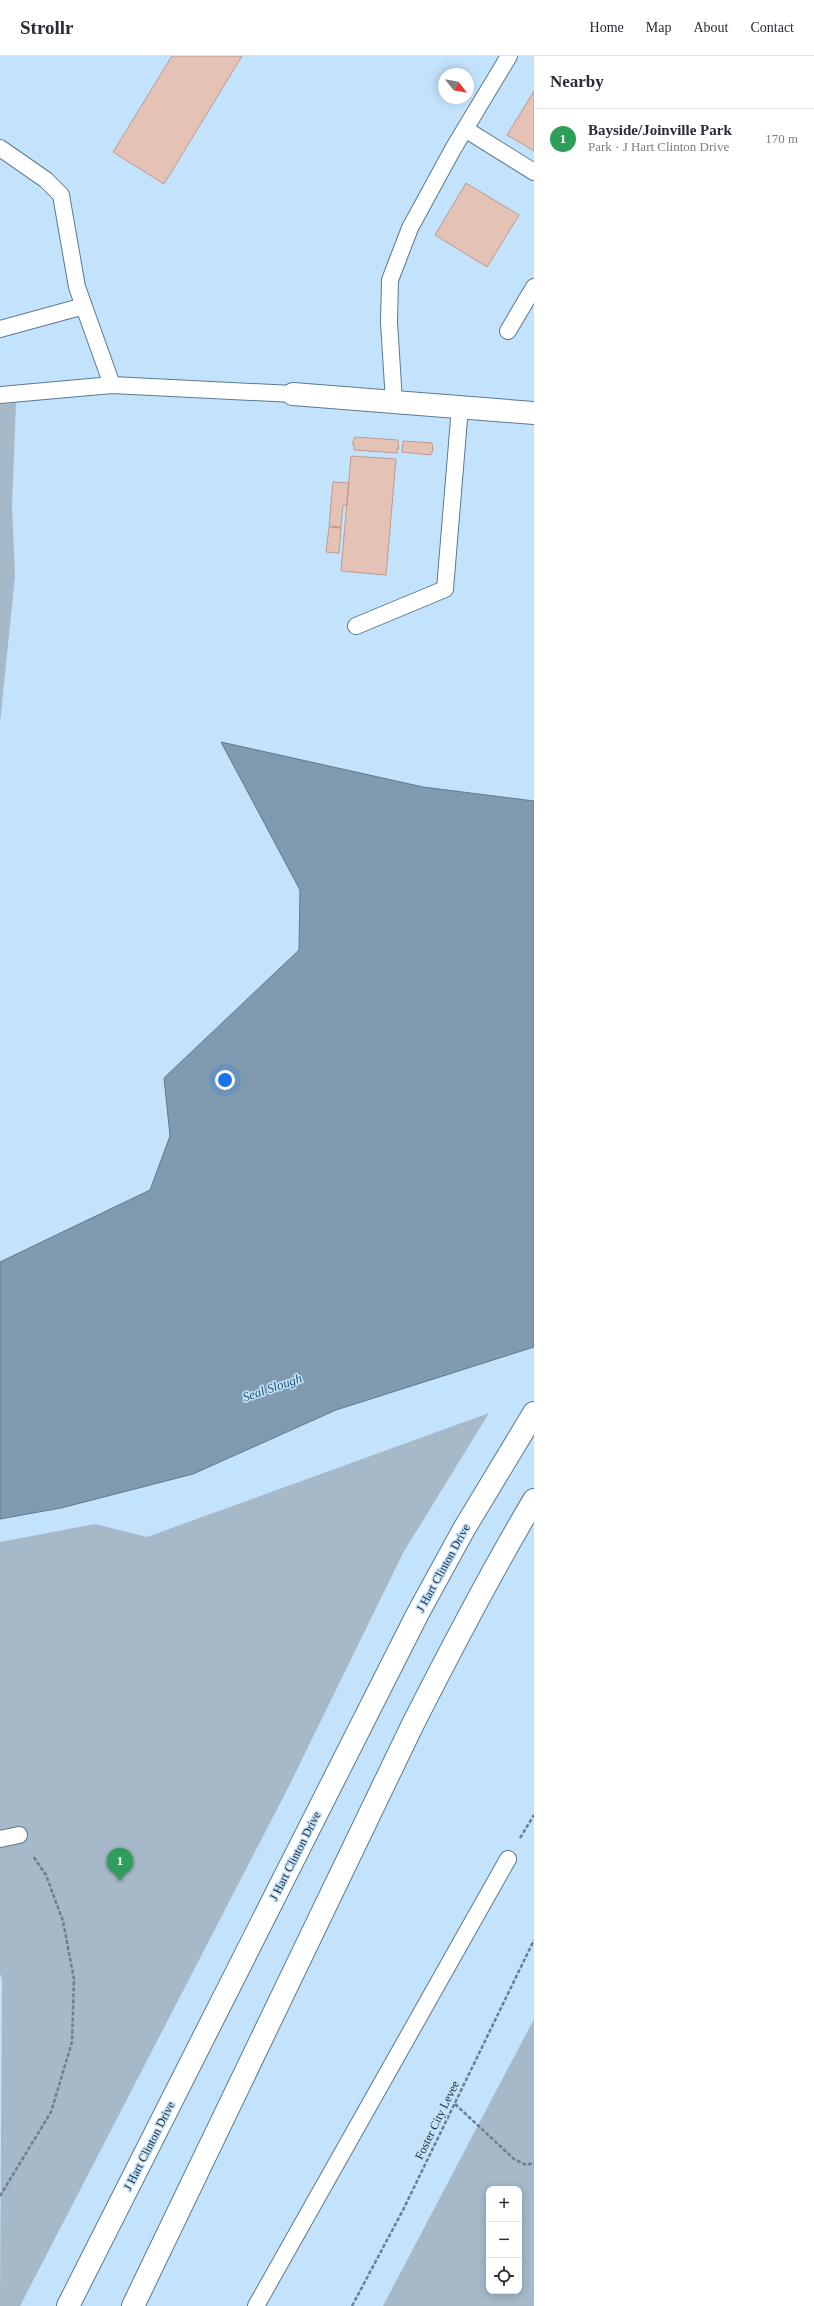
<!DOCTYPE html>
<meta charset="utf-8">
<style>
:root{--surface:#fff;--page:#f2f2f3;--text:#2b2b33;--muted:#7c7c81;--line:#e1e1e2;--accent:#1a73e8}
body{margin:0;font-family:"Times New Roman",serif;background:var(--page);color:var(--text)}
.controls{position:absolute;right:12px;bottom:12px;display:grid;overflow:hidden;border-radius:8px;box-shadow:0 2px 10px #0003}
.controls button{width:36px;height:36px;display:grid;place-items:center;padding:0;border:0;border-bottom:1px solid var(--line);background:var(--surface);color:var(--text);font:20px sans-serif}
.compass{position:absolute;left:438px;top:12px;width:36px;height:36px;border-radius:50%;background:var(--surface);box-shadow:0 2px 10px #0003;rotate:121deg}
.you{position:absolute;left:225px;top:1024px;width:14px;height:14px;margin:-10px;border:3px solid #fff;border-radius:50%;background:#1a73e8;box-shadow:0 0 0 6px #1a73e833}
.badge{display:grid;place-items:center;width:26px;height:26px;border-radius:50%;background:var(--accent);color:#fff;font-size:13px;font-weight:700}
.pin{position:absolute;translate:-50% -33px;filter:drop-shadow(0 1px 2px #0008)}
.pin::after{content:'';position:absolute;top:21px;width:14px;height:12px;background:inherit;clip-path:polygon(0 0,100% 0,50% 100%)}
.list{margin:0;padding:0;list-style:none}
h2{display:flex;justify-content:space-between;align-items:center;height:52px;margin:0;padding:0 16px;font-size:17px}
h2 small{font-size:13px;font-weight:400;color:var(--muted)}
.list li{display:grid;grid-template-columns:26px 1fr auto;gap:12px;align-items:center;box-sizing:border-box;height:60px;padding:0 16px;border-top:1px solid var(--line)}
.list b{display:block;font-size:15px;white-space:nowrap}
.list p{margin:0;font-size:13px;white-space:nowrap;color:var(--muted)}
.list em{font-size:13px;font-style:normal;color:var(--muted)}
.icon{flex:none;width:22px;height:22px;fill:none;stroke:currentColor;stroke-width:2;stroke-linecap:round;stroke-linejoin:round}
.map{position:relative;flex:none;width:534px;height:2250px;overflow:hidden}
header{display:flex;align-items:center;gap:24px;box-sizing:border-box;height:56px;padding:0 20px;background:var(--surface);border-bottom:1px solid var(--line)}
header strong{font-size:19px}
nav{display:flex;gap:22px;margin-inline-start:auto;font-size:14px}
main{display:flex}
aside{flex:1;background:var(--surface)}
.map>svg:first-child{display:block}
.green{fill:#a5b9c8;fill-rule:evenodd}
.water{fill:#809baf;stroke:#627889}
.building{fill:#e4c2b5;stroke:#be9a8c}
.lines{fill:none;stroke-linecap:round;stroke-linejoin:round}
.service-casing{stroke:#5b798e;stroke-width:18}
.minor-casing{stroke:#5b798e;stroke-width:24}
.primary-casing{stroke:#5b798e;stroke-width:24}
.path{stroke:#6a7f90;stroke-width:2.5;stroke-dasharray:4 2;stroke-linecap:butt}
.service{stroke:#fff;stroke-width:16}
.minor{stroke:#fff;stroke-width:22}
.primary{stroke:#fff;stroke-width:22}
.labels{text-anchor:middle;stroke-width:3;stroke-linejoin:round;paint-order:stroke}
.street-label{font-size:12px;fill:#1b2730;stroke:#c3e3fc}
.water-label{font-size:13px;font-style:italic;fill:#225271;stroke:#c3e3fc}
</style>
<header>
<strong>Strollr</strong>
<nav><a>Home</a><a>Map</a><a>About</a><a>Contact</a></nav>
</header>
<main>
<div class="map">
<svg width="534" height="2250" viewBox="0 0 534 2250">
<rect width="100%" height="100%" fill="#c3e3fc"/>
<path class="green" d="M16,347L12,450L15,520L0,667V348Z
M489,1357L403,1497L288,1732L20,2250H0L2,1925L0,1917V1486L95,1468L147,1481Z
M534,1963V2250H383ZM489,2133H519V2235H489Z"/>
<path class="water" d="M221,686L423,731L534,745V1291L336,1354L193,1418L61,1452L0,1463V1206L150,1134L170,1080L164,1022L299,894L300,834Z"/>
<path class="building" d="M172,0H242L164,128L113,96Z
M534,35V95L507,79Z
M466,127L519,159L487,211L435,179Z
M355,381L398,384L399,393L397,392V397L354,394V388H352Z
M403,385L432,387L433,396H431V399L402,396Z
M351,400L396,403L386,519L341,515Z
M333,426L349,427L347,449H343L341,471L329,470Z
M329,471L341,472L339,497L326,496Z"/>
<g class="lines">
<g class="service-casing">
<path id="service" d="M465,73L534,116
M0,92L46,124L61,139L77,231L112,329
M0,273L84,250
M508,275L534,231
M0,339L112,329L293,338
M394,346L389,266L390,224L410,172L453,93L509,0
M356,570L445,533L460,351
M0,1783L19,1779
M256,2250L508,1803"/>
</g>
<g class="minor-casing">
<path id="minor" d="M293,338L534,357"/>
</g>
<g class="primary-casing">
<path id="primary" d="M68,2250L418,1557L464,1473L534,1357
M133,2250L412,1670C451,1593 490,1518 534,1444"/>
</g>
<path class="path" d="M520,1782L534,1759
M455,2048L514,2103L526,2109L534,2107
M0,2140L51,2056L72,1986L74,1923L63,1865L46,1819L33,1800
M352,2250L403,2154L534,1884"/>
<use href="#service" class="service"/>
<use href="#minor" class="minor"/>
<use href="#primary" class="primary"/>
</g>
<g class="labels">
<g class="street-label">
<text transform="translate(443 1512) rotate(-61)" y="4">J Hart Clinton Drive</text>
<text transform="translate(295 1800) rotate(-63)" y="4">J Hart Clinton Drive</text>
<text transform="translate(437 2064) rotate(-64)" y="4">Foster City Levee</text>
<text transform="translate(149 2090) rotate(-63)" y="4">J Hart Clinton Drive</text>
</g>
<g class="water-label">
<text transform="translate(272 1331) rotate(-19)" y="5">Seal Slough</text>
</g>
</g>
</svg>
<div class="controls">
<button>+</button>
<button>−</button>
<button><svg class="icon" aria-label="locate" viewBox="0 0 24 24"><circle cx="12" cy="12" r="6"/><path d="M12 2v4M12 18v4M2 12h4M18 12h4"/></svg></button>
</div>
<svg class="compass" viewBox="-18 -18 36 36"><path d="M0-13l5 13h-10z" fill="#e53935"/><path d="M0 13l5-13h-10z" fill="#7c7c81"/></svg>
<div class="you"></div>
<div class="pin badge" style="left:120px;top:1825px;background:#2e9e5b">1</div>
</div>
<aside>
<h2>Nearby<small></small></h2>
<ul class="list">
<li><span class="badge" style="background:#2e9e5b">1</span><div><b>Bayside/Joinville Park</b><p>Park · J Hart Clinton Drive</p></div><em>170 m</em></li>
</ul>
</aside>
</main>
